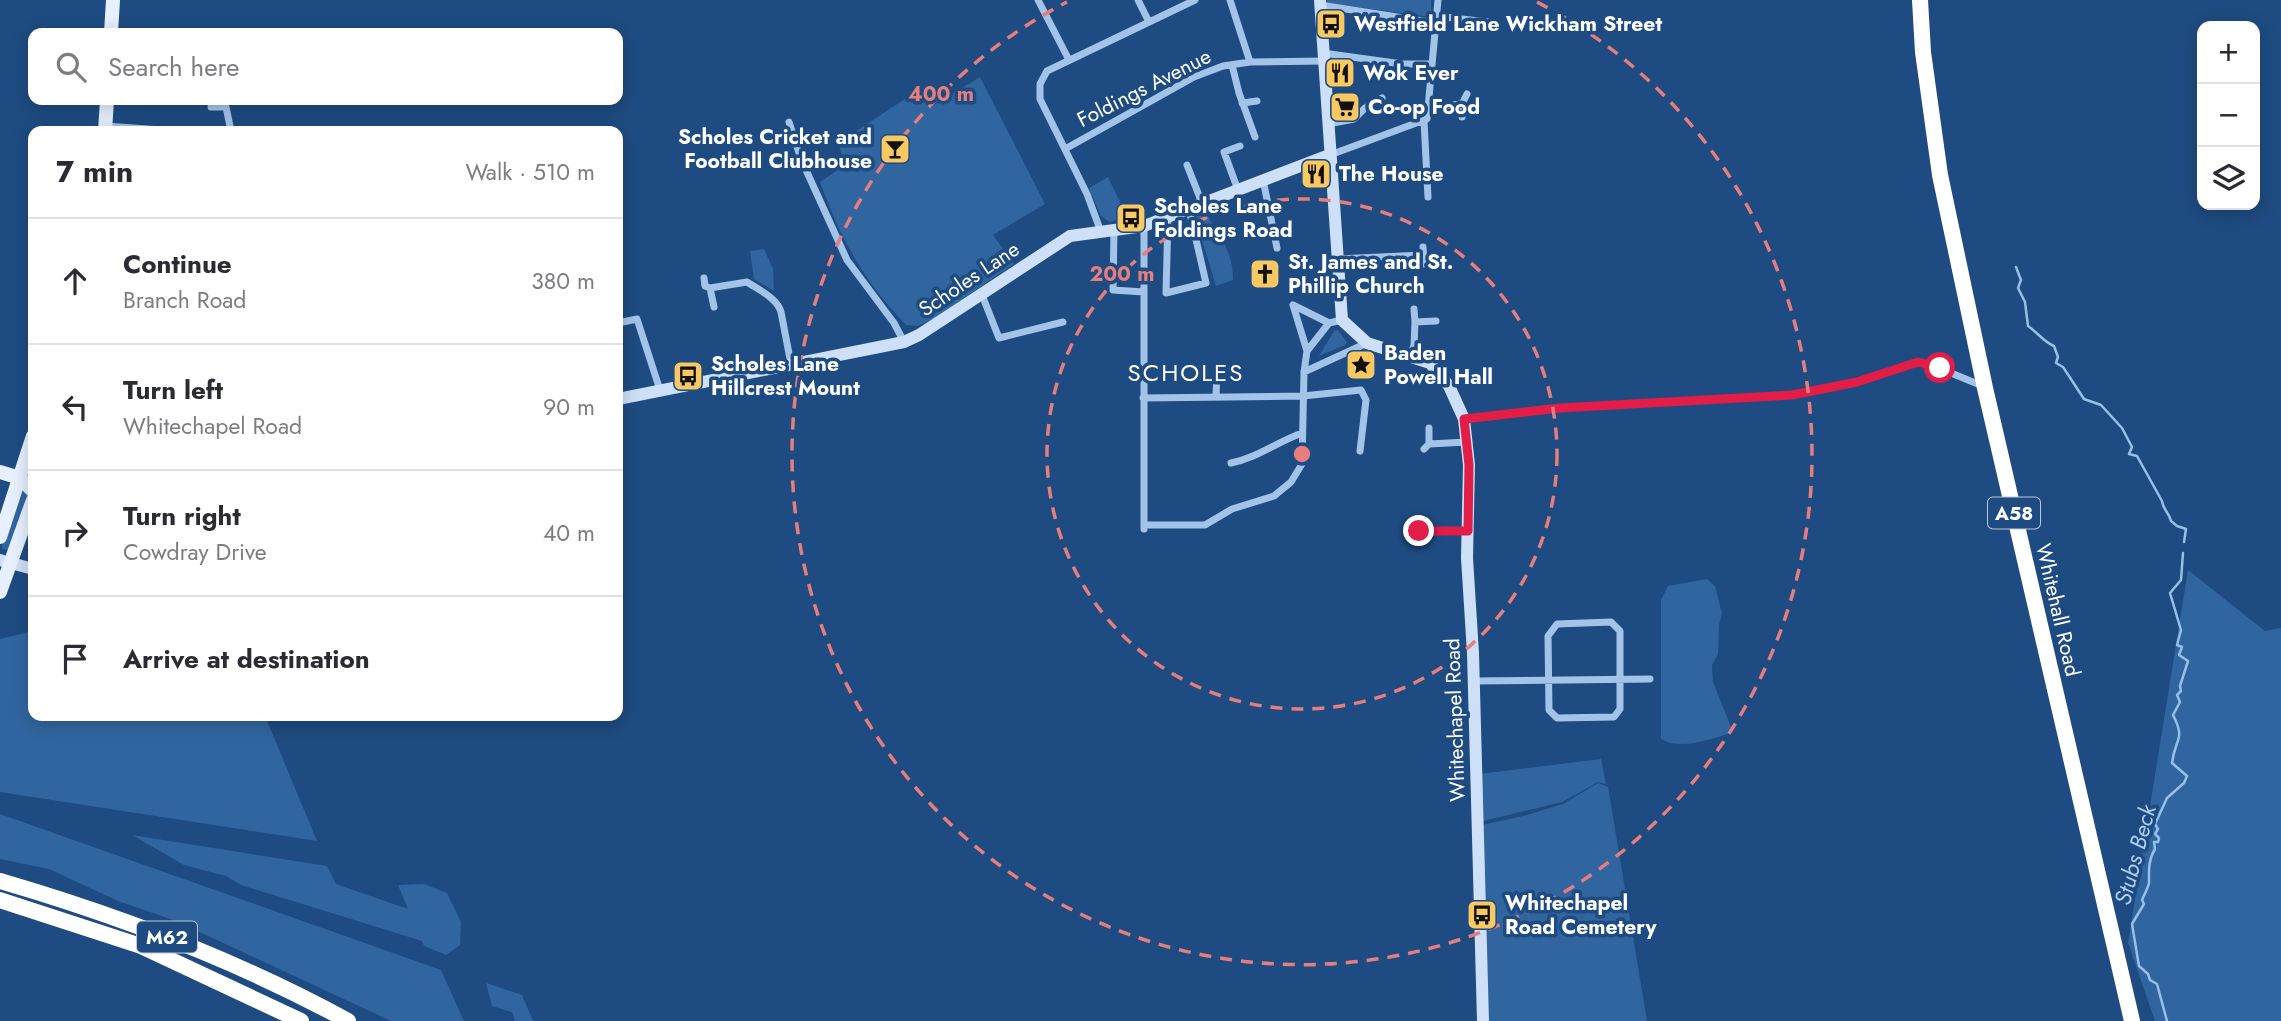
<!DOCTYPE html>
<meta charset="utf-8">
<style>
:root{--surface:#fff;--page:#f2f2f3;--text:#2b2b33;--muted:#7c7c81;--line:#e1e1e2}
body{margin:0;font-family:Jost,sans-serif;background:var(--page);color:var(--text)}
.controls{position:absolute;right:21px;top:21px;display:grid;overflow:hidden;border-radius:14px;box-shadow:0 4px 18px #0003}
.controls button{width:63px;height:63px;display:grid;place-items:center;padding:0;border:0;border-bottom:2px solid var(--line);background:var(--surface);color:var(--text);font:35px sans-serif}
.stop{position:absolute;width:21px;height:21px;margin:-16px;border:5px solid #e11d48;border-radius:50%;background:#fff}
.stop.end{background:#e11d48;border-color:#fff;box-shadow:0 2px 7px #0008}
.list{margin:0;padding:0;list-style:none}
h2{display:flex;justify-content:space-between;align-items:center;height:91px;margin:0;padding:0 28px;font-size:30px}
h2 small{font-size:23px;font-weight:400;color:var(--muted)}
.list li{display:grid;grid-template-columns:46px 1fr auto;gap:21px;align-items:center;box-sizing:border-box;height:126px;padding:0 28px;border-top:2px solid var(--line)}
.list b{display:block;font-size:26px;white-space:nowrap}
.list p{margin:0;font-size:23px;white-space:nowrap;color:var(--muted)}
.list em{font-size:23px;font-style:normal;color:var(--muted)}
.icon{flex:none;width:38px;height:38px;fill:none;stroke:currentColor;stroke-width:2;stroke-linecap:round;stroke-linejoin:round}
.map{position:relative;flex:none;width:2281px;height:1021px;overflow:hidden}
.search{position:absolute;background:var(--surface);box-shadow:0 4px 18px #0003;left:28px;top:28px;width:595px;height:77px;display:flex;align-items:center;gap:18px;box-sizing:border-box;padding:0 24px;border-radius:14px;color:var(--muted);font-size:26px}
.panel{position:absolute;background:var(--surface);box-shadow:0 4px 18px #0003;left:28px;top:126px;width:595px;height:595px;border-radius:14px}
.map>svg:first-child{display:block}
.green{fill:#31659f}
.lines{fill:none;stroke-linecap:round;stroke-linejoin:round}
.stream{stroke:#96bfea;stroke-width:2.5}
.street{stroke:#a3c4e9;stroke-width:7}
.secondary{stroke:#cee0f7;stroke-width:12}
.primary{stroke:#e6f0fe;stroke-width:14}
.highway{stroke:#fff;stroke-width:16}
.route{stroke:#e11d48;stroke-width:9}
.ring{fill:none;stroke:#e67e7e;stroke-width:3.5;stroke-dasharray:12 9}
.labels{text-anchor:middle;stroke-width:7;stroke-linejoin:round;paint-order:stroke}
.shield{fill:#1e4b81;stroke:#bcc9d9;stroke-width:2}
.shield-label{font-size:19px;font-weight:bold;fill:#fff}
.poi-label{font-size:21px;font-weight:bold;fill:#fff;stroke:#1e4b81;text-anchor:start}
.street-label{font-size:21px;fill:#fff;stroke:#1e4b81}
.water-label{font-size:23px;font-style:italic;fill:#aecef0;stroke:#1e4b81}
.quarter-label{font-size:24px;letter-spacing:2px;fill:#fff;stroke:#1e4b81}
.centre{fill:#e67e7e;stroke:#1e4b81;stroke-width:3.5}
.ring-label{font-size:21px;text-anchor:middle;font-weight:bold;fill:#e67e7e;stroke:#1e4b81;stroke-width:7;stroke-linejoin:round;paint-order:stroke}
</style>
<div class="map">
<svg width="2281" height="1021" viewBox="0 0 2281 1021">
<rect width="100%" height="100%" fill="#1e4b81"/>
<path class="green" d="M1327,0H1431V17L1327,3Z
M980,77L1045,204L993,235L1014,264L933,319L918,326L906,325C863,280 841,240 820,182L845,165L838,143L917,91L929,108Z
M1108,177L1127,217L1110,222L1101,216L1089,188Z
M1203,211C1209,215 1209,219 1213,225C1225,243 1233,257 1233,280L1216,286L1195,217Z
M764,249L773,269L774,291L754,279L750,251Z
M1338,330L1347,342L1345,345L1319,356L1334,331Z
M24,490L29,493L10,550L2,549V545L20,494Z
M2188,570L2265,631L2281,628V1021H2155L2128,943Z
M1707,579L1715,586L1722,614L1719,625L1718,654L1712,665L1713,682L1733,732C1712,739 1680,751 1661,739V600L1668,586Z
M33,631V716H265L317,841L0,792V639Z
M1601,759L1606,784L1598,782L1562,802L1483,821L1479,774Z
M1598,783L1608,787L1647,1021H1489L1482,825L1523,816L1563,804Z
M0,814L441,970L464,1021H391L176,921L118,901L49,869L0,859Z
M132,835L327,866L336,884L408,909L398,885L424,884L447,893L461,922L460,945L446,955L424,946L422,941L241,885L226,876L184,865Z
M486,983L522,995L533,1021H515L512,1012L492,1006Z"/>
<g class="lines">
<path class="stream" d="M2016,267L2021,280L2018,288L2025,302L2028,326C2037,332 2044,342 2054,346L2058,357L2056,363L2063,367L2084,399L2101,405L2122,428L2132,447L2129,454L2137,456L2162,501C2163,510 2169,512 2171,521L2177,526L2186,529L2184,542
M2167,1021L2157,984L2150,980L2148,974L2139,966L2132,924L2144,904L2142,900C2144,895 2148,888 2149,883C2149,871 2148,860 2155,849L2154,842H2158L2159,838L2155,834L2158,829L2155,824L2167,798L2184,783L2187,776L2172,763C2175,738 2186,740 2173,715L2180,702L2177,695L2181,691L2180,686L2188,661L2179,655L2182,647L2177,645L2181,630L2170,593L2181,580L2183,553"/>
<path class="street" d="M1038,0L1069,60
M1138,0L1149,22
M1230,0L1250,62
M1320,5L1436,23
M1437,16L1495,23
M1323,53L1402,64H1432
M1232,65L1239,93L1255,137
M1242,103L1257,101
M211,107H226L231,131
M1429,107L1462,104
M1462,117V104L1467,94
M1424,121L1428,197
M789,122L801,159L847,260L894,323L904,342
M1328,124L1354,119L1365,108L1382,98
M105,126L176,131
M1065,149L1194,77L1223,66L1250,62L1324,61
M1330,155L1427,119L1438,0
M1187,165L1202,203
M1263,180L1277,248
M1238,190L1224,152L1240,146
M1168,217L1166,293L1206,283L1189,209
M1144,226V529
M1114,230L1113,290L1144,292
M1101,232L1087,194L1040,99V84L1047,71L1195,0
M1423,247L1424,264
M1337,259L1423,255
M704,278L705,286L710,288
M982,295L999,338L1063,322
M1293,305L1329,323
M714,307L710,288L747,282C759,290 777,298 781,312L791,364
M1414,309L1415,322
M618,323L637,319L660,390
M1307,351L1329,323L1342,320
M1410,355L1414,346L1415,322L1436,321
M1304,372L1367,343
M1216,397L1217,372
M1143,398L1303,396L1361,390L1366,400L1360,451
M1464,419L1560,408L1792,395L1857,382L1918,362L1939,368L1985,387
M1429,444L1467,442
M1424,449L1429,444V428
M1231,463C1257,458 1277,442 1302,433
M1413,523L1419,532L1468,531
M1144,525H1205L1232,509L1274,496L1291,482L1302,464L1304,372L1307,351L1293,305
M1611,622L1620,631V709L1614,717L1557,718L1549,710L1548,636L1557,624Z
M1474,681L1650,679"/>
<path class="secondary" d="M1320,0L1342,320L1367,343L1430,363L1449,386L1464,419L1469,465L1467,558L1473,653L1483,1021
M618,399L904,342L919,335L1070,236L1144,226L1329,155
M0,560L33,569"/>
<path class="primary" d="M111,33L113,0
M105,131L107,100
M0,472L20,478L33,491
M0,537L33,436
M0,592L33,500"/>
<path class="highway" d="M1920,0L1923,52L1940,175L1985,388L2132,1021
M0,881C120,916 238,961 348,1021
M0,900L141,946L301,1021"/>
</g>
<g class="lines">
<path class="route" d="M1419,531H1468L1469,465L1464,419L1560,408L1792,395L1857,382L1918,362L1940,368"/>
</g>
<g class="ring">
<circle cx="1302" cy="454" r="255"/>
<path d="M1537 2A510 510 0 1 1 1067 2"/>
</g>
<defs>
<g id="bus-square" transform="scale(1.575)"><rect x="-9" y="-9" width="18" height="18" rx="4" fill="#f8c962" stroke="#1e4b81"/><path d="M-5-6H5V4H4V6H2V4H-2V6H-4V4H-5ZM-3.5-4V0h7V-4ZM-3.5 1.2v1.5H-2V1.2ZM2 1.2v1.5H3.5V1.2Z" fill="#111"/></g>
<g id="restaurant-square" transform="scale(1.575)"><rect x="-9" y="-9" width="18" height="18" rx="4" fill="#f8c962" stroke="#1e4b81"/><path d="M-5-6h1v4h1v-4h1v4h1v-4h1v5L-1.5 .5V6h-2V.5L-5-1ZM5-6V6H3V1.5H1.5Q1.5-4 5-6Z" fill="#111"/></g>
<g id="supermarket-square" transform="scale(1.575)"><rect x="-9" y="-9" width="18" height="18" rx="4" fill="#f8c962" stroke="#1e4b81"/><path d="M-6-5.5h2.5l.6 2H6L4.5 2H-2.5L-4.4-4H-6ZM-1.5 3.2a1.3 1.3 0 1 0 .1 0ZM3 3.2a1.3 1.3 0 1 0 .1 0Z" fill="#111"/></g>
<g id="bar-square" transform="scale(1.575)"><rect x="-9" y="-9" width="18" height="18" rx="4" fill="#f8c962" stroke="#1e4b81"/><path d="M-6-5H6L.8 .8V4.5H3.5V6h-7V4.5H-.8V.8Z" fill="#111"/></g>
<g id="church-square" transform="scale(1.575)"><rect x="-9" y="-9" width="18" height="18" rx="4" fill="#f8c962" stroke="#1e4b81"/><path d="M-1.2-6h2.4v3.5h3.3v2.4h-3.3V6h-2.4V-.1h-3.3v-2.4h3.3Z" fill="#111"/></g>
<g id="sight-square" transform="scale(1.575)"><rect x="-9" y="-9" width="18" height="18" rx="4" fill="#f8c962" stroke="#1e4b81"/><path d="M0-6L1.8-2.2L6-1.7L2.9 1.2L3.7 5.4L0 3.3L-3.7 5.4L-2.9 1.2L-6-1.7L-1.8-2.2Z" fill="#111"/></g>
</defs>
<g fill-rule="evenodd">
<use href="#bus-square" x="1331" y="24"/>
<use href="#restaurant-square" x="1340" y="73"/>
<use href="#supermarket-square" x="1345" y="107"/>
<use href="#bar-square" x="895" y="149"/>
<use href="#restaurant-square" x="1316" y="174"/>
<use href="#bus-square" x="1131" y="218"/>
<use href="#church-square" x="1265" y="274"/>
<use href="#sight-square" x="1361" y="365"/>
<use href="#bus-square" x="688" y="376"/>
<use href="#bus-square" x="1482" y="915"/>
</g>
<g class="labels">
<g class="shield">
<rect x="1988" y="497.5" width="52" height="31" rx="5"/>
<rect x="137" y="921.5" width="60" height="31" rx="5"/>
</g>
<g class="shield-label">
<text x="2014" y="520">A58</text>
<text x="167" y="944">M62</text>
</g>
<g class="poi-label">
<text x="1354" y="31">Westfield Lane Wickham Street</text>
<text x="1363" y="80">Wok Ever</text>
<text x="1368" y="114">Co-op Food</text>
<text x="872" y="144" text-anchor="end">Scholes Cricket and<tspan x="872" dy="24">Football Clubhouse</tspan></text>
<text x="1339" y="181">The House</text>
<text x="1154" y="213">Scholes Lane<tspan x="1154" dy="24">Foldings Road</tspan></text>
<text x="1288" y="269">St. James and St.<tspan x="1288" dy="24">Phillip Church</tspan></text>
<text x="1384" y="360">Baden<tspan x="1384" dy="24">Powell Hall</tspan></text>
<text x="711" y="371">Scholes Lane<tspan x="711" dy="24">Hillcrest Mount</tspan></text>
<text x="1505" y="910">Whitechapel<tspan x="1505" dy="24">Road Cemetery</tspan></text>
</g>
<g class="street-label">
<text transform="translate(1144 88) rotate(-27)" y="7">Foldings Avenue</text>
<text transform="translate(969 279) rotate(-34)" y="7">Scholes Lane</text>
<text transform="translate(2058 610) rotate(77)" y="7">Whitehall Road</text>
<text transform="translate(1455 720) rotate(-92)" y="7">Whitechapel Road</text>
</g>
<g class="water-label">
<text transform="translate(2135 855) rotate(-75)" y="8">Stubs Beck</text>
</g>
<g class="quarter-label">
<text x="1186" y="381">SCHOLES</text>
</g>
</g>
<circle cx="1302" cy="454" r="10" class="centre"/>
<g class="ring-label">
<text x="941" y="101">400 m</text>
<text x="1122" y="281">200 m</text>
</g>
</svg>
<div class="controls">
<button>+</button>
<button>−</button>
<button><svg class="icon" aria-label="layers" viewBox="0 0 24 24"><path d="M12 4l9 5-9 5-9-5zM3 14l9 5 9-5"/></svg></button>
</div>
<div class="stop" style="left:1940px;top:368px"></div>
<div class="stop end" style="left:1419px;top:531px"></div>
<div class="search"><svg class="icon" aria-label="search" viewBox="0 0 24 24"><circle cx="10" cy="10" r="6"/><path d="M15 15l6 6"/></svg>Search here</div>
<section class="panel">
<h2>7 min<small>Walk · 510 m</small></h2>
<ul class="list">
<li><svg class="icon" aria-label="ahead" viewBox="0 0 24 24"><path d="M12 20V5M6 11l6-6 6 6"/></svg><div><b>Continue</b><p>Branch Road</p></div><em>380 m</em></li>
<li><svg class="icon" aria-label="left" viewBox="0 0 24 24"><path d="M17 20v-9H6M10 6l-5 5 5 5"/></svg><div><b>Turn left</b><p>Whitechapel Road</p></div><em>90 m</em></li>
<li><svg class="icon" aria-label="right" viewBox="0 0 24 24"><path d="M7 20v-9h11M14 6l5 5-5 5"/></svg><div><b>Turn right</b><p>Cowdray Drive</p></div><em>40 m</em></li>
<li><svg class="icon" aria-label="arrive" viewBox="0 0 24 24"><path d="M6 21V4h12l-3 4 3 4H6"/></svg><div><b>Arrive at destination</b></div></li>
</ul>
</section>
</div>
